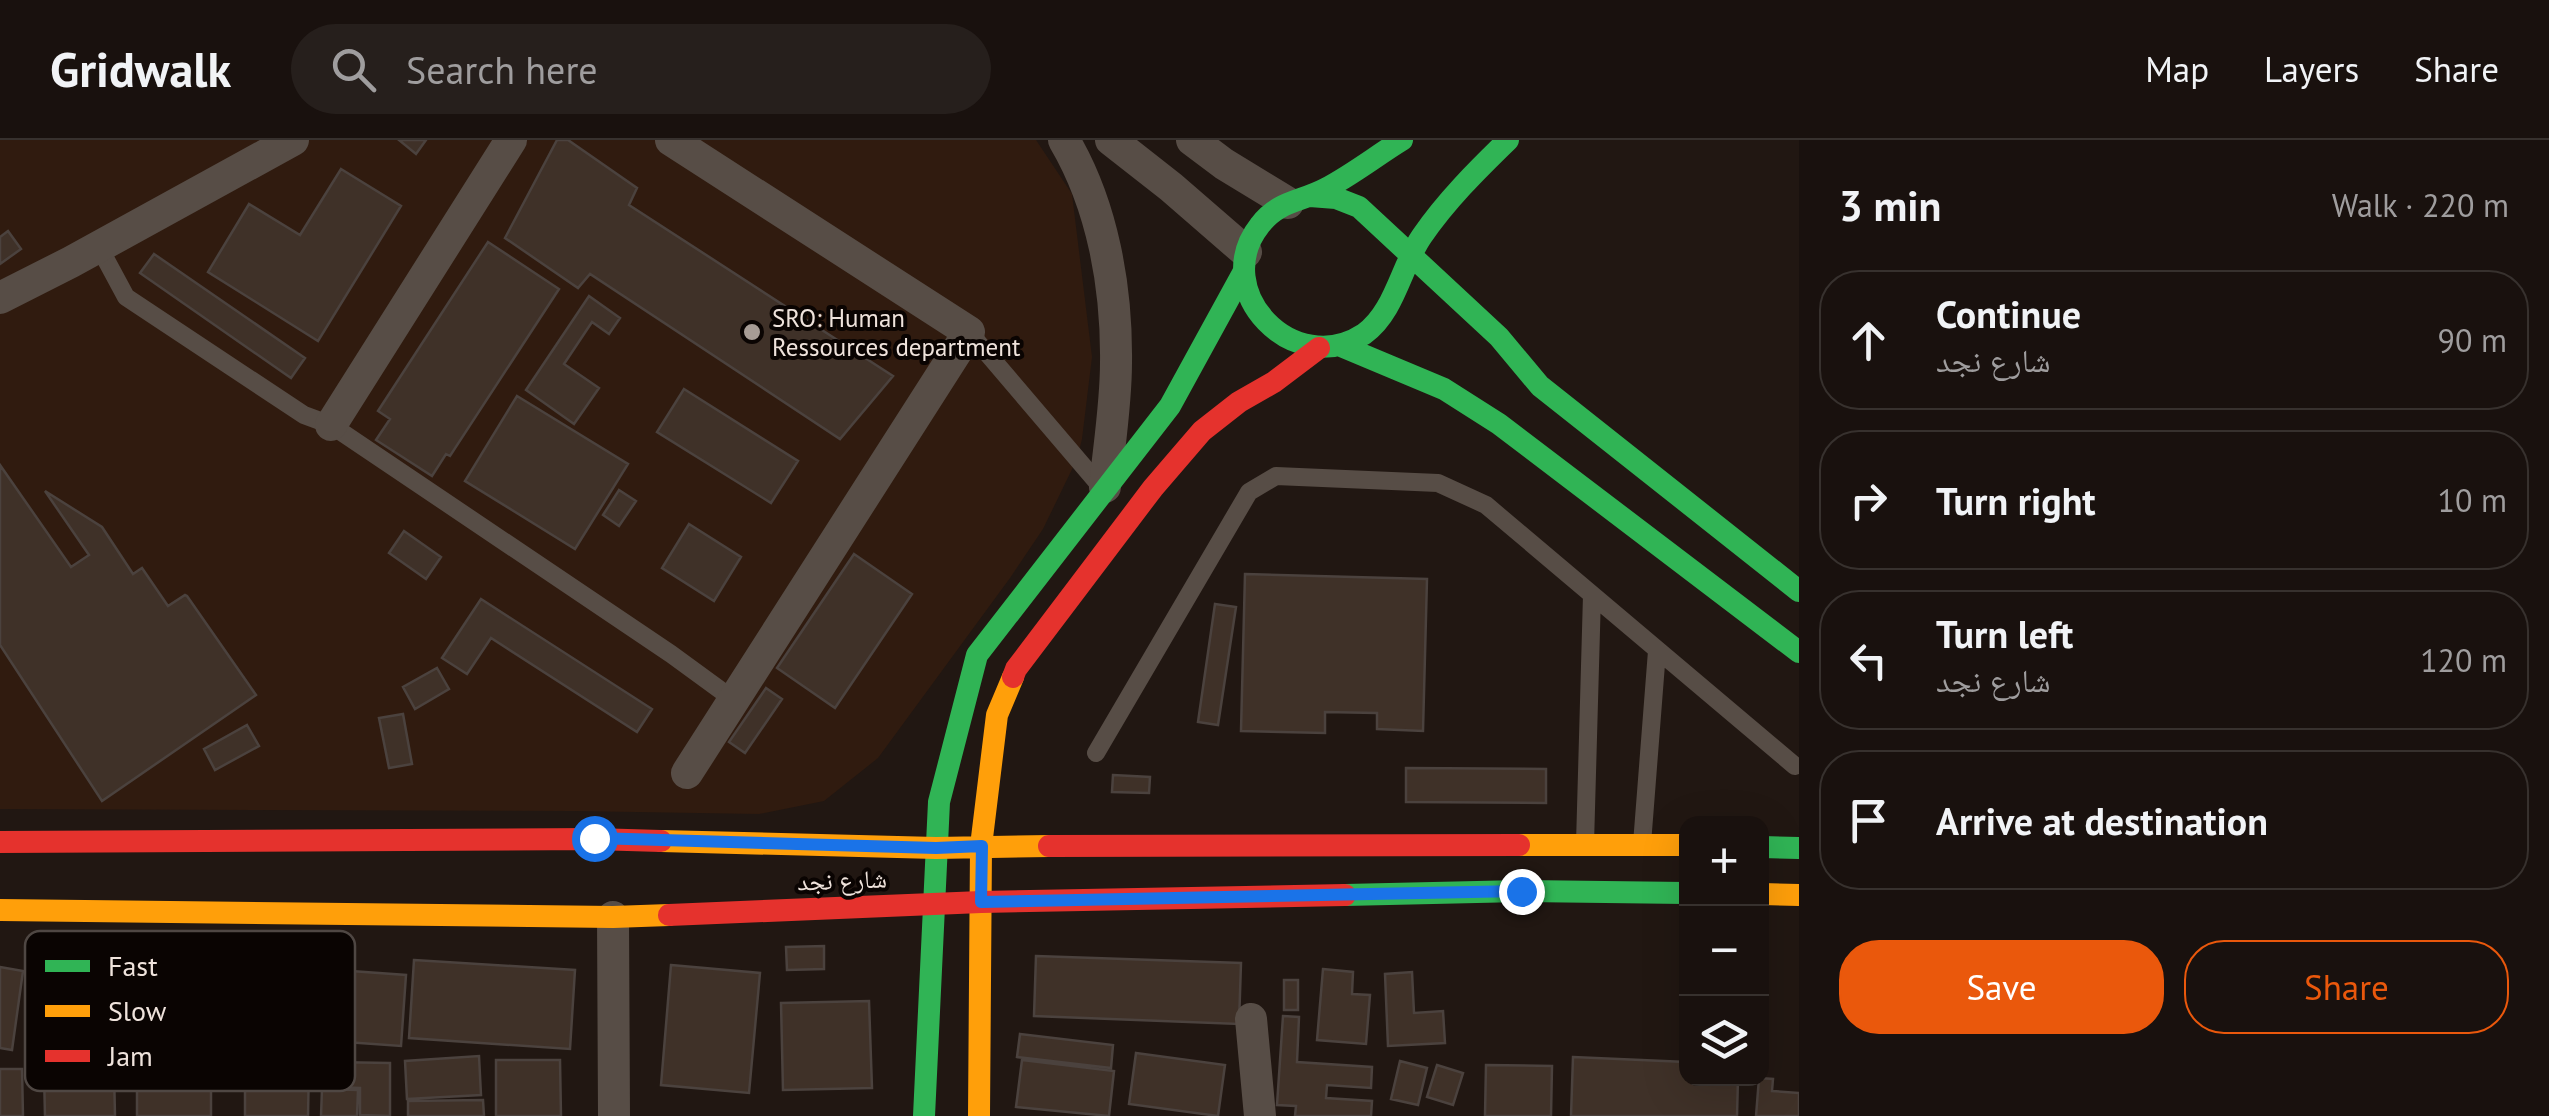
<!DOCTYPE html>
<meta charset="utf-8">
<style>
:root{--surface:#19110e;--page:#261f1c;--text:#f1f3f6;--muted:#9f9d9e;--line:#37312e;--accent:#ea580c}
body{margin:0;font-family:"PT Sans","Noto Naskh Arabic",sans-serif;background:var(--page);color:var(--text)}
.controls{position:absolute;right:30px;bottom:30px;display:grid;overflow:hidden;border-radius:20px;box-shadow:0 10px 40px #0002}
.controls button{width:90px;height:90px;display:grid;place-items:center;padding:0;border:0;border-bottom:2px solid var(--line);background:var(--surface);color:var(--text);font:50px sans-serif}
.stop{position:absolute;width:30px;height:30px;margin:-22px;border:8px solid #1a73e8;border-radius:50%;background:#fff}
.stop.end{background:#1a73e8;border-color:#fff;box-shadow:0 2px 10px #0008}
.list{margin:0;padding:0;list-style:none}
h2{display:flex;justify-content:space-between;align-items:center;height:130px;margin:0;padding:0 40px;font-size:42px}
h2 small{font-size:32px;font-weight:400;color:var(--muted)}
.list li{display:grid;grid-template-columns:65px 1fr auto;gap:30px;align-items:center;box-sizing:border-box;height:140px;margin:0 20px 20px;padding:0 20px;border:2px solid var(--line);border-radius:40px}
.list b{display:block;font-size:38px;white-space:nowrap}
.list p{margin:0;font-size:32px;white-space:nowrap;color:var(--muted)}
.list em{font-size:32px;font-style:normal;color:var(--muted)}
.actions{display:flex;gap:20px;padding:30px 40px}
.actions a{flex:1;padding:22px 0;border:2px solid var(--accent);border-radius:40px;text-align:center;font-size:35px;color:var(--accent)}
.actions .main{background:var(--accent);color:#fff}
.icon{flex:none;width:55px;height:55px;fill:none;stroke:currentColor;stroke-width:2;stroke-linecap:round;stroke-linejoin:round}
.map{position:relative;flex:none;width:1799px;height:976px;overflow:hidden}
header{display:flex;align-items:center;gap:60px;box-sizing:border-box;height:140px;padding:0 50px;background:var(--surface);border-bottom:2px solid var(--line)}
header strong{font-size:48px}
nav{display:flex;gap:55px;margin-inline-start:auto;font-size:35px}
.search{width:700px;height:90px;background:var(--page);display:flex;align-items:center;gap:25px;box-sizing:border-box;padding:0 35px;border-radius:55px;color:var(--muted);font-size:38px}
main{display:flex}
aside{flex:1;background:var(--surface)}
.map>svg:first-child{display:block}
.built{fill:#301b0f}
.building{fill:#3f3128;stroke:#4b423e;stroke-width:2.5}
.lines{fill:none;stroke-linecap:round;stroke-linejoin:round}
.lane{stroke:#574d46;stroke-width:18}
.street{stroke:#574d46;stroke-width:32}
.fast{stroke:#30b455;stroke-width:22}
.slow{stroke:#ff9f0a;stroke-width:22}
.jam{stroke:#e5322d;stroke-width:22}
.route{stroke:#1a73e8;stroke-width:12}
.poi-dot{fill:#a79c95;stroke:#0a0402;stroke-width:4}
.labels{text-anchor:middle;stroke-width:8;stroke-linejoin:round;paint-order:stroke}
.poi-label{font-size:25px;fill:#efe3dc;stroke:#0a0402;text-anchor:start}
.street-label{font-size:25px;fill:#efe3dc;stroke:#0a0402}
.key{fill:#0a0402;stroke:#4f4743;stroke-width:2.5}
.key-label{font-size:28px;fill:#efe3dc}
</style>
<header>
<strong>Gridwalk</strong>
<div class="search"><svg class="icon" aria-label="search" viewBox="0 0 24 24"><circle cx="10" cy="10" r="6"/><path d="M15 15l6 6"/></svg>Search here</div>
<nav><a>Map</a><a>Layers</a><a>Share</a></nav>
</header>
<main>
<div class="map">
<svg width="1799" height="976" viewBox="0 0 1799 976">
<rect width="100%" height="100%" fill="#211712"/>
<path class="built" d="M0,0H1036L1072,54L1092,217L1082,299L1077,319L1043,389L1010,438L878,618L824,661L759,674L574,671L0,669Z"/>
<path class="building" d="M399,0H426L416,14Z
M557,0H568L637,48L629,65L893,236L840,299L590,134L578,148L505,98Z
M341,29L401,66L318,201L208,132L249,64L300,95Z
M8,91L21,109L0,124V97Z
M488,102L559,149L450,316L446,314L432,336L376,300L390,279L378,271Z
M154,114L305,218L291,238L140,133Z
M589,156L620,178L609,194L592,182L564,224L599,248L574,284L526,250Z
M684,249L798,321L771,363L657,292Z
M517,256L628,324L575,409L465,341Z
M0,325L71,427L89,415L45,351L102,387L133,434L142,428L168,466L185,455L187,456L256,555L102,661L0,505Z
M619,350L636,361L619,386L603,375Z
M689,384L741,417L714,461L662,428Z
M404,391L441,417L426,439L389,413Z
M854,414L912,454L835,568L777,528Z
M1245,434L1427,439L1423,591L1377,589V573L1325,572V593L1241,591Z
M481,459L652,569L637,592L491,498L467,534L442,518Z
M1215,464L1236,467L1218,585L1198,582Z
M437,528L449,549L415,569L403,547Z
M766,548L782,559L745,613L729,602Z
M403,574L412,624L389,628L379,578Z
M247,585L259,606L215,630L204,609Z
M1406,628L1546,629V663L1406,662Z
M1113,635L1150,637L1149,653L1112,652Z
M824,806V829L787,830L786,807Z
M1036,816L1241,823L1239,884L1034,876Z
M414,820L575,830L570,909L409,898Z
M671,825L760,833L749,953L661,945Z
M0,827L23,831L12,910L0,908Z
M323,829L406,835L401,906L318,900Z
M1323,829L1353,832L1352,854L1370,855L1366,904L1317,900Z
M1412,832L1414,873L1443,871L1445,903L1388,906L1385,834Z
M1284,840H1298V870H1284Z
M869,861L872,948L783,950L781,863Z
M1283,876L1299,877L1297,922L1372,927L1371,948L1327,945L1326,958L1372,961L1371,976H1295L1296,966L1277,965Z
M1020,894L1113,905L1111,928L1017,917Z
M1136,913L1225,925L1218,976L1129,964Z
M479,916L481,955L407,959L405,921Z
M1573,917L1686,922V938H1738L1737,976H1571Z
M496,920H560L561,976H496Z
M1022,920L1114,931L1109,976L1016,967Z
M1400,921L1427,928L1418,965L1391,959Z
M330,922L390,923V976L360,975V948L330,947Z
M245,925H309L308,976H245Z
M1437,925L1463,933L1453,965L1427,957Z
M1486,925L1552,926L1551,976H1485Z
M137,928H211V976H137Z
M0,929H22L23,976H0Z
M114,931L115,976H45L44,933Z
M1759,938L1773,939L1772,951L1799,953V976H1756Z
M322,949L358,950L357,976H321Z
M483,960L484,976H408V961Z"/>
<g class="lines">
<path class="lane" d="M98,105L126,157L304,275L331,285L671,514L734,560
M969,192L1102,348
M1096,613L1249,352L1276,336L1438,343L1486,365L1795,626
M1585,704L1592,455
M1642,704L1657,511"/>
<path class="street" d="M671,0L969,192L687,633
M1064,0C1103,66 1117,148 1116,223C1116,264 1109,306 1105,347
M1111,0L1171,47L1246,112
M1192,0L1224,24L1288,63
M0,158L71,122L293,0
M331,285L511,0
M613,777L614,976
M1251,879L1260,976"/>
<path class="fast" d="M1402,0C1376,16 1352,35 1325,49C1300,62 1278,61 1260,85C1208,151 1294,240 1364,194C1395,172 1401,126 1422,96C1446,61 1477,30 1508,0
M1310,56L1336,58L1359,67L1499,197L1540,246L1799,451
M1339,205L1444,249L1499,284L1799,512
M1762,707L1799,708
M1345,755L1521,751L1686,753
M924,976L939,662L977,515L1170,266L1244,131"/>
<path class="slow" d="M661,701L936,708L1049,706
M1519,705H1686
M1762,754L1799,755
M0,770L613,777L669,775
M979,976L981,706L997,575L1013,537"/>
<path class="jam" d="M1013,537L1016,529L1153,348L1202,291L1239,262L1274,242L1319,208
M0,702L594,699L661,701
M1049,706L1519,705
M669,775L981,762L1345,755"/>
</g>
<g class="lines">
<path class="route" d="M594,698L936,708L982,706L981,762L1521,751"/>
</g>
<circle class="poi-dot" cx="752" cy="192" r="10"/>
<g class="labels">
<g class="poi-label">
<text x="772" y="187">SRO: Human<tspan x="772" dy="29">Ressources department</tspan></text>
</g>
<g class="street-label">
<text transform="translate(842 740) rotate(-2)" y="9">شارع نجد</text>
</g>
</g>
<rect x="25" y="791" width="330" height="160" rx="15" class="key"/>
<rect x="45" y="820" width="45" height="12" fill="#30b455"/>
<rect x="45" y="865" width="45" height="12" fill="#ff9f0a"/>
<rect x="45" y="910" width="45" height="12" fill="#e5322d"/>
<g class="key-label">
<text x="108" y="836">Fast</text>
<text x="108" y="881">Slow</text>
<text x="108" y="926">Jam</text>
</g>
</svg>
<div class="controls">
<button>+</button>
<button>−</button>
<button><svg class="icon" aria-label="layers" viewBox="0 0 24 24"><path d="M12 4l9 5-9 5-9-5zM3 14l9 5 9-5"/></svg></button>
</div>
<div class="stop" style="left:594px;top:698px"></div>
<div class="stop end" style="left:1521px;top:751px"></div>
</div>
<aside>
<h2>3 min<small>Walk · 220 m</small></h2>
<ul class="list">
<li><svg class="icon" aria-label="ahead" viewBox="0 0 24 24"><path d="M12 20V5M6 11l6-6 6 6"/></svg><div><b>Continue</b><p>شارع نجد</p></div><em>90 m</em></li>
<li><svg class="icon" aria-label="right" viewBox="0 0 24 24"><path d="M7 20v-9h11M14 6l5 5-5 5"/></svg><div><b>Turn right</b></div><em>10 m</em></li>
<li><svg class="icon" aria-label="left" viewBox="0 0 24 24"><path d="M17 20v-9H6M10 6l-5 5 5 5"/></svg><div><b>Turn left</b><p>شارع نجد</p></div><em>120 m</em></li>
<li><svg class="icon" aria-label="arrive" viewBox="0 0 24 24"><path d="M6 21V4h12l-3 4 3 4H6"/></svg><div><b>Arrive at destination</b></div></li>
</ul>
<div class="actions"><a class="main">Save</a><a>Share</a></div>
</aside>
</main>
